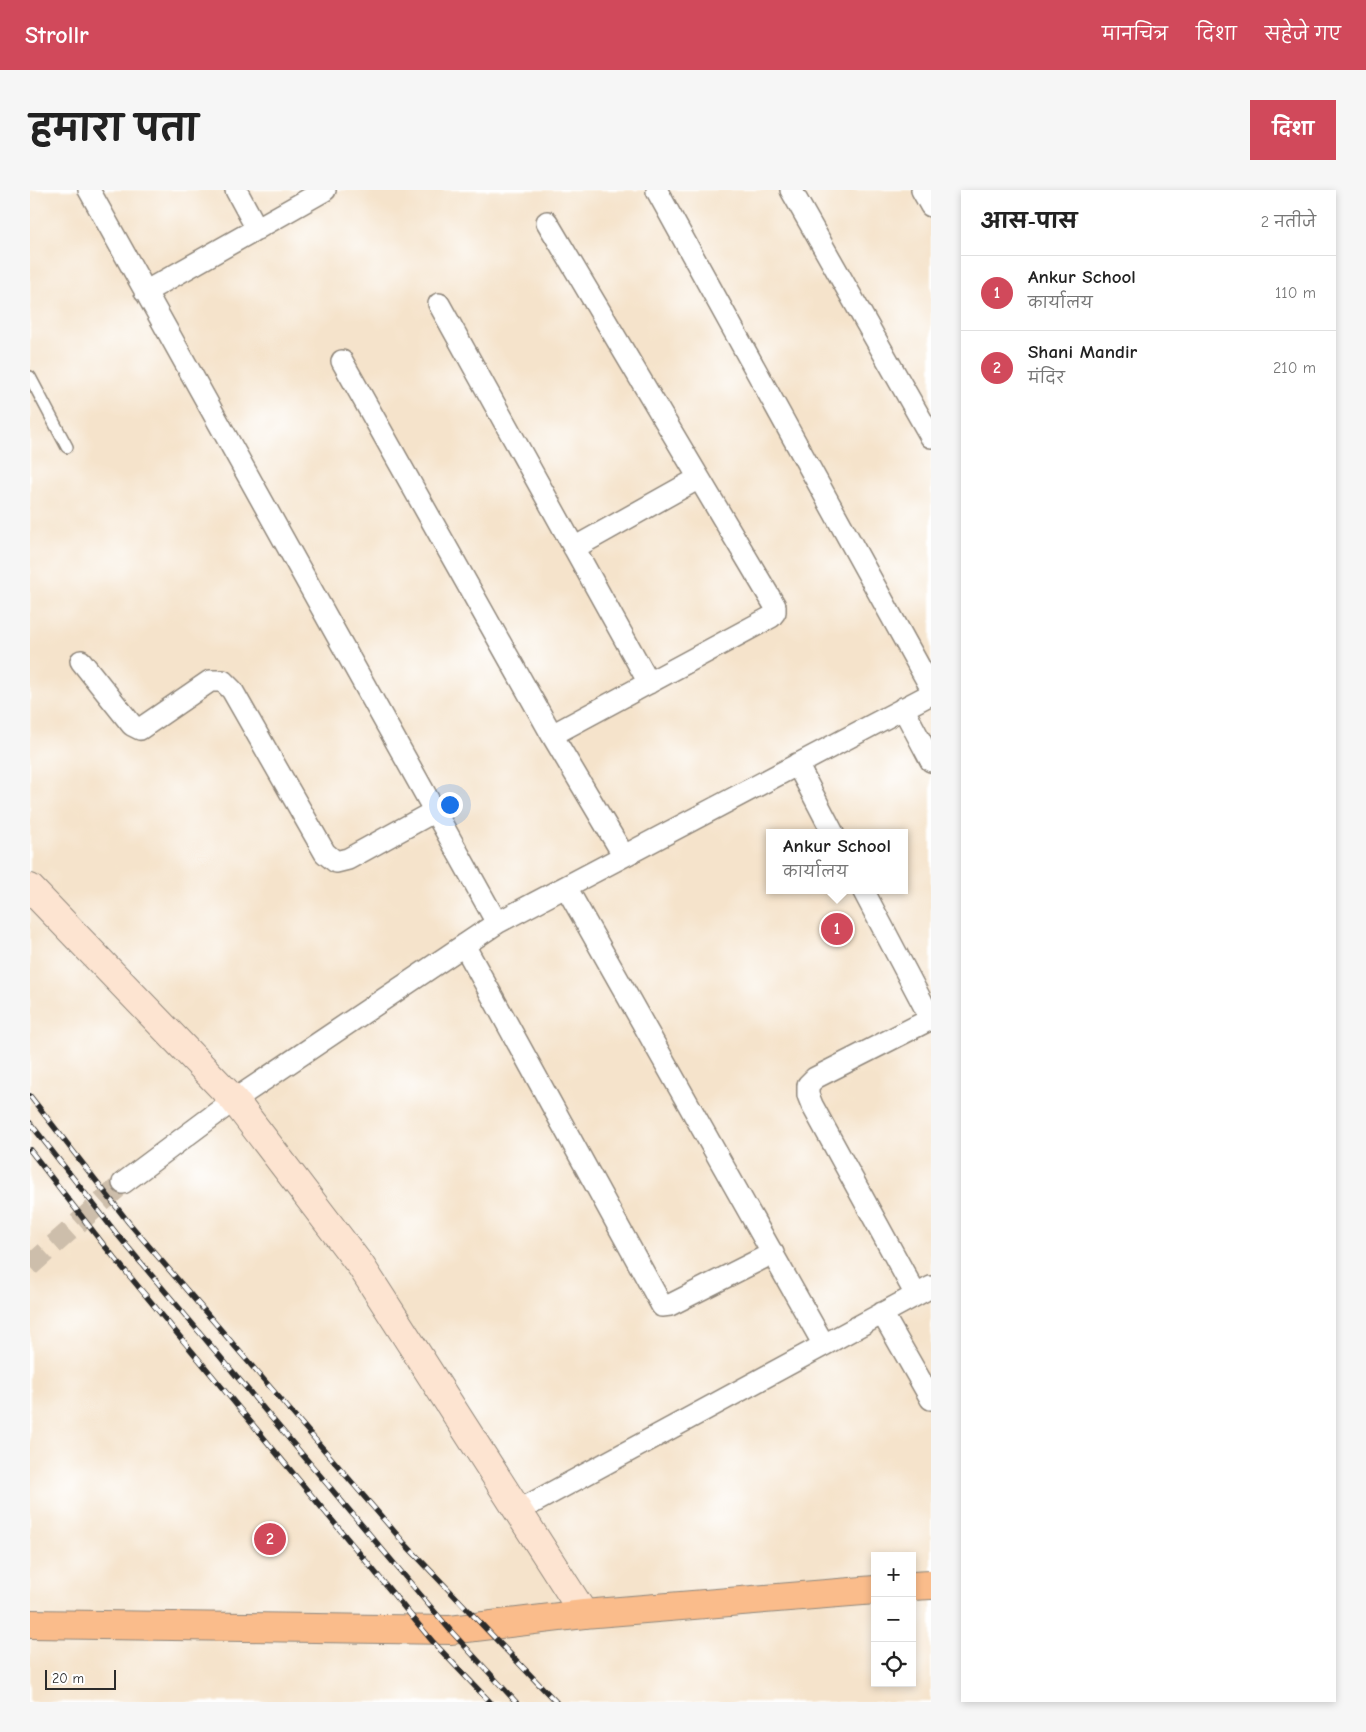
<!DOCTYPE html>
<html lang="hi">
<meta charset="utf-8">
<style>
:root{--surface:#fff;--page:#f6f6f6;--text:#222;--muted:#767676;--line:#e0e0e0;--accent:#d1495b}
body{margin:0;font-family:"Comic Neue","Playpen Sans Deva",sans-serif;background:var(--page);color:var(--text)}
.controls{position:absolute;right:15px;bottom:15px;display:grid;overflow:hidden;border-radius:0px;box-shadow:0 2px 8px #0003}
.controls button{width:45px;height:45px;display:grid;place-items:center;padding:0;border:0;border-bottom:1px solid var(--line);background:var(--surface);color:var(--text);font:25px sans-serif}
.scale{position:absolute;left:15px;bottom:12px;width:71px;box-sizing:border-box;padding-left:5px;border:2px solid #2b2b2b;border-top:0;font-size:14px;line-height:18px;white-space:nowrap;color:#2b2b2b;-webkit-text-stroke:4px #fff;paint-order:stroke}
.you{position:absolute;left:419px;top:614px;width:18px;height:18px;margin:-12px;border:4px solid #fff;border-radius:50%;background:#1a73e8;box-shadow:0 0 0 8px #1a73e833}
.badge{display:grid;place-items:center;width:32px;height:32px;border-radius:50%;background:var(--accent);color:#fff;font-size:16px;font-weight:700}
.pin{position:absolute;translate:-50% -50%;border:2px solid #fff;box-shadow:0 1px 5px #0006}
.popup{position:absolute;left:736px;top:639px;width:142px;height:65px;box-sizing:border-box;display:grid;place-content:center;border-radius:0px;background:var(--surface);filter:drop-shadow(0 1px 4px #0005);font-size:16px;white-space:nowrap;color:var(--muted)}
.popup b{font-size:19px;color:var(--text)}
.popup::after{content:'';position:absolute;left:50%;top:100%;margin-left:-10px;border:10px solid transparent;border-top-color:var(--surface)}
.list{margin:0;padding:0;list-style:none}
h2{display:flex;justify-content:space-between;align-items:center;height:65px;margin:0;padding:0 20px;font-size:21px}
h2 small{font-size:16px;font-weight:400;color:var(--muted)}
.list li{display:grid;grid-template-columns:32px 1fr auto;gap:15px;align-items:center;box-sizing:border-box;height:75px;padding:0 20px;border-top:1px solid var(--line)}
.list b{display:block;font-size:19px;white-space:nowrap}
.list p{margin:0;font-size:16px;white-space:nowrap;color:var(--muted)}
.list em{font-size:16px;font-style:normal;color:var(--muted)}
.icon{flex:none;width:28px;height:28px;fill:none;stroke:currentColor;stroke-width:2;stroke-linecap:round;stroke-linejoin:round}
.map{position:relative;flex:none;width:901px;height:1512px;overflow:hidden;border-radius:0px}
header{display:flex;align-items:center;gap:30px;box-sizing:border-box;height:70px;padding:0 25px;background:var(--accent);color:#fff}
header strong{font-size:24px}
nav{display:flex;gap:28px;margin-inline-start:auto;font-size:18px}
.intro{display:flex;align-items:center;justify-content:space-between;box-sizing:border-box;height:120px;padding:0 30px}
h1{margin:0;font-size:35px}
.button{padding:12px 22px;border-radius:0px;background:var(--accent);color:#fff;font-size:18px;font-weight:700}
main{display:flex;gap:30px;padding:0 30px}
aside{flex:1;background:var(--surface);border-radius:0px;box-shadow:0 2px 8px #0003}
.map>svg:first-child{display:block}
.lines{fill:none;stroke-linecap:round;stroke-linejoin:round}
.minor-tunnel{stroke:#cdbeab;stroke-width:21;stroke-dasharray:21 11;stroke-linecap:butt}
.service-casing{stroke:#90877b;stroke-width:14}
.minor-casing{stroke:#90877b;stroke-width:24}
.secondary-casing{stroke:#90877b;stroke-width:30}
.trunk-casing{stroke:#90877b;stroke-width:30}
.service{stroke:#fff;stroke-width:11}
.minor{stroke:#fff;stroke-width:21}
.secondary{stroke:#fde4d1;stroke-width:28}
.trunk{stroke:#fabc8b;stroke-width:28}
.rail-casing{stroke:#2b2b2b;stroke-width:5.5}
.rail{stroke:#fff;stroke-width:4;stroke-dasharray:11;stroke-linecap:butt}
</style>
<header>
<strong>Strollr</strong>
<nav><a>मानचित्र</a><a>दिशा</a><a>सहेजे गए</a></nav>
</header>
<div class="intro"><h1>हमारा पता</h1><a class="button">दिशा</a></div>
<main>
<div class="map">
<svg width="901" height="1512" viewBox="0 0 901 1512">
<rect width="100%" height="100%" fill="#fff"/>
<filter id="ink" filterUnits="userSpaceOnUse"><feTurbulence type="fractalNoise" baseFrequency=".02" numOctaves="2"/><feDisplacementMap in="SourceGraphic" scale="10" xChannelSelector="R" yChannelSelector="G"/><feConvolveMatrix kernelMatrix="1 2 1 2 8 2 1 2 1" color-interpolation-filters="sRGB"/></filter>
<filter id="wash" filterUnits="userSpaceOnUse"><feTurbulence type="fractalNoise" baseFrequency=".0096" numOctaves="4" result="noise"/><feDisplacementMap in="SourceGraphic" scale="20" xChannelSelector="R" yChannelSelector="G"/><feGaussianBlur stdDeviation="1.12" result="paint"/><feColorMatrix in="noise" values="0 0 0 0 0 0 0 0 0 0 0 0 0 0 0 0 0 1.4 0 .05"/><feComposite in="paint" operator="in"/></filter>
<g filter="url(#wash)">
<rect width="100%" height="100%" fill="#f5e3cb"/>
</g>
<g filter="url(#ink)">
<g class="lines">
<path class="minor-tunnel" d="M0,1076L93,993"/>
<g class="service-casing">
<path id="service" d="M0,187L37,257"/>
</g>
<g class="minor-casing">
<path id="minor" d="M59,0L467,733
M206,0L227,39
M761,0L901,247
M892,0L901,16
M627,1L901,498
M517,32L745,416V422L741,427L522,545
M115,102L295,0
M409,114L619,493
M312,171L522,545L594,666
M544,358L669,288
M51,471L102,535L110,539L180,491H193L202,500L295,663L306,672L318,669L405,621
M873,518L901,571
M767,574L803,643
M536,697L794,1155
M833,700L901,829
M434,755L632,1116L640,1115L743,1063
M93,993L204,910L467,733L901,504
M886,1105L782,915L778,905V895L785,888L901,829
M852,1123L901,1209
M488,1321L901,1097"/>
</g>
<g class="secondary-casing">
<path id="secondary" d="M0,698L204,910L331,1076L554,1424"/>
</g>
<g class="trunk-casing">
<path id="trunk" d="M882,1396L901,1395
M0,1434L420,1440L554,1424L845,1400"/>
</g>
<use href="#service" class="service"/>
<use href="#minor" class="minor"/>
<use href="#secondary" class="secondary"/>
<use href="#trunk" class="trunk"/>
<g class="rail-casing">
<path id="rail" d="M0,906L99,1033L375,1354L526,1512
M0,933L86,1043L420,1440L486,1512
M0,960L73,1054L403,1452L460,1512"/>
</g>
<use href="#rail" class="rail"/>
</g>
</g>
</svg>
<div class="controls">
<button>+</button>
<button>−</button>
<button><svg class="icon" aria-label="locate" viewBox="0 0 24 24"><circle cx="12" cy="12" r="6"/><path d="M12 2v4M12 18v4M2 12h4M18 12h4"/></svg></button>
</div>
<div class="scale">20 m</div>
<div class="you"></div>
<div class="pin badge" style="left:807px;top:739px">1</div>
<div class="popup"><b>Ankur School</b>कार्यालय</div>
<div class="pin badge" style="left:240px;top:1349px">2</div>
</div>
<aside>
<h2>आस-पास<small>2 नतीजे</small></h2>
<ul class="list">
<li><span class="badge">1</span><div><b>Ankur School</b><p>कार्यालय</p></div><em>110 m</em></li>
<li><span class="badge">2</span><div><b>Shani Mandir</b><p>मंदिर</p></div><em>210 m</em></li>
</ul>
</aside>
</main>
